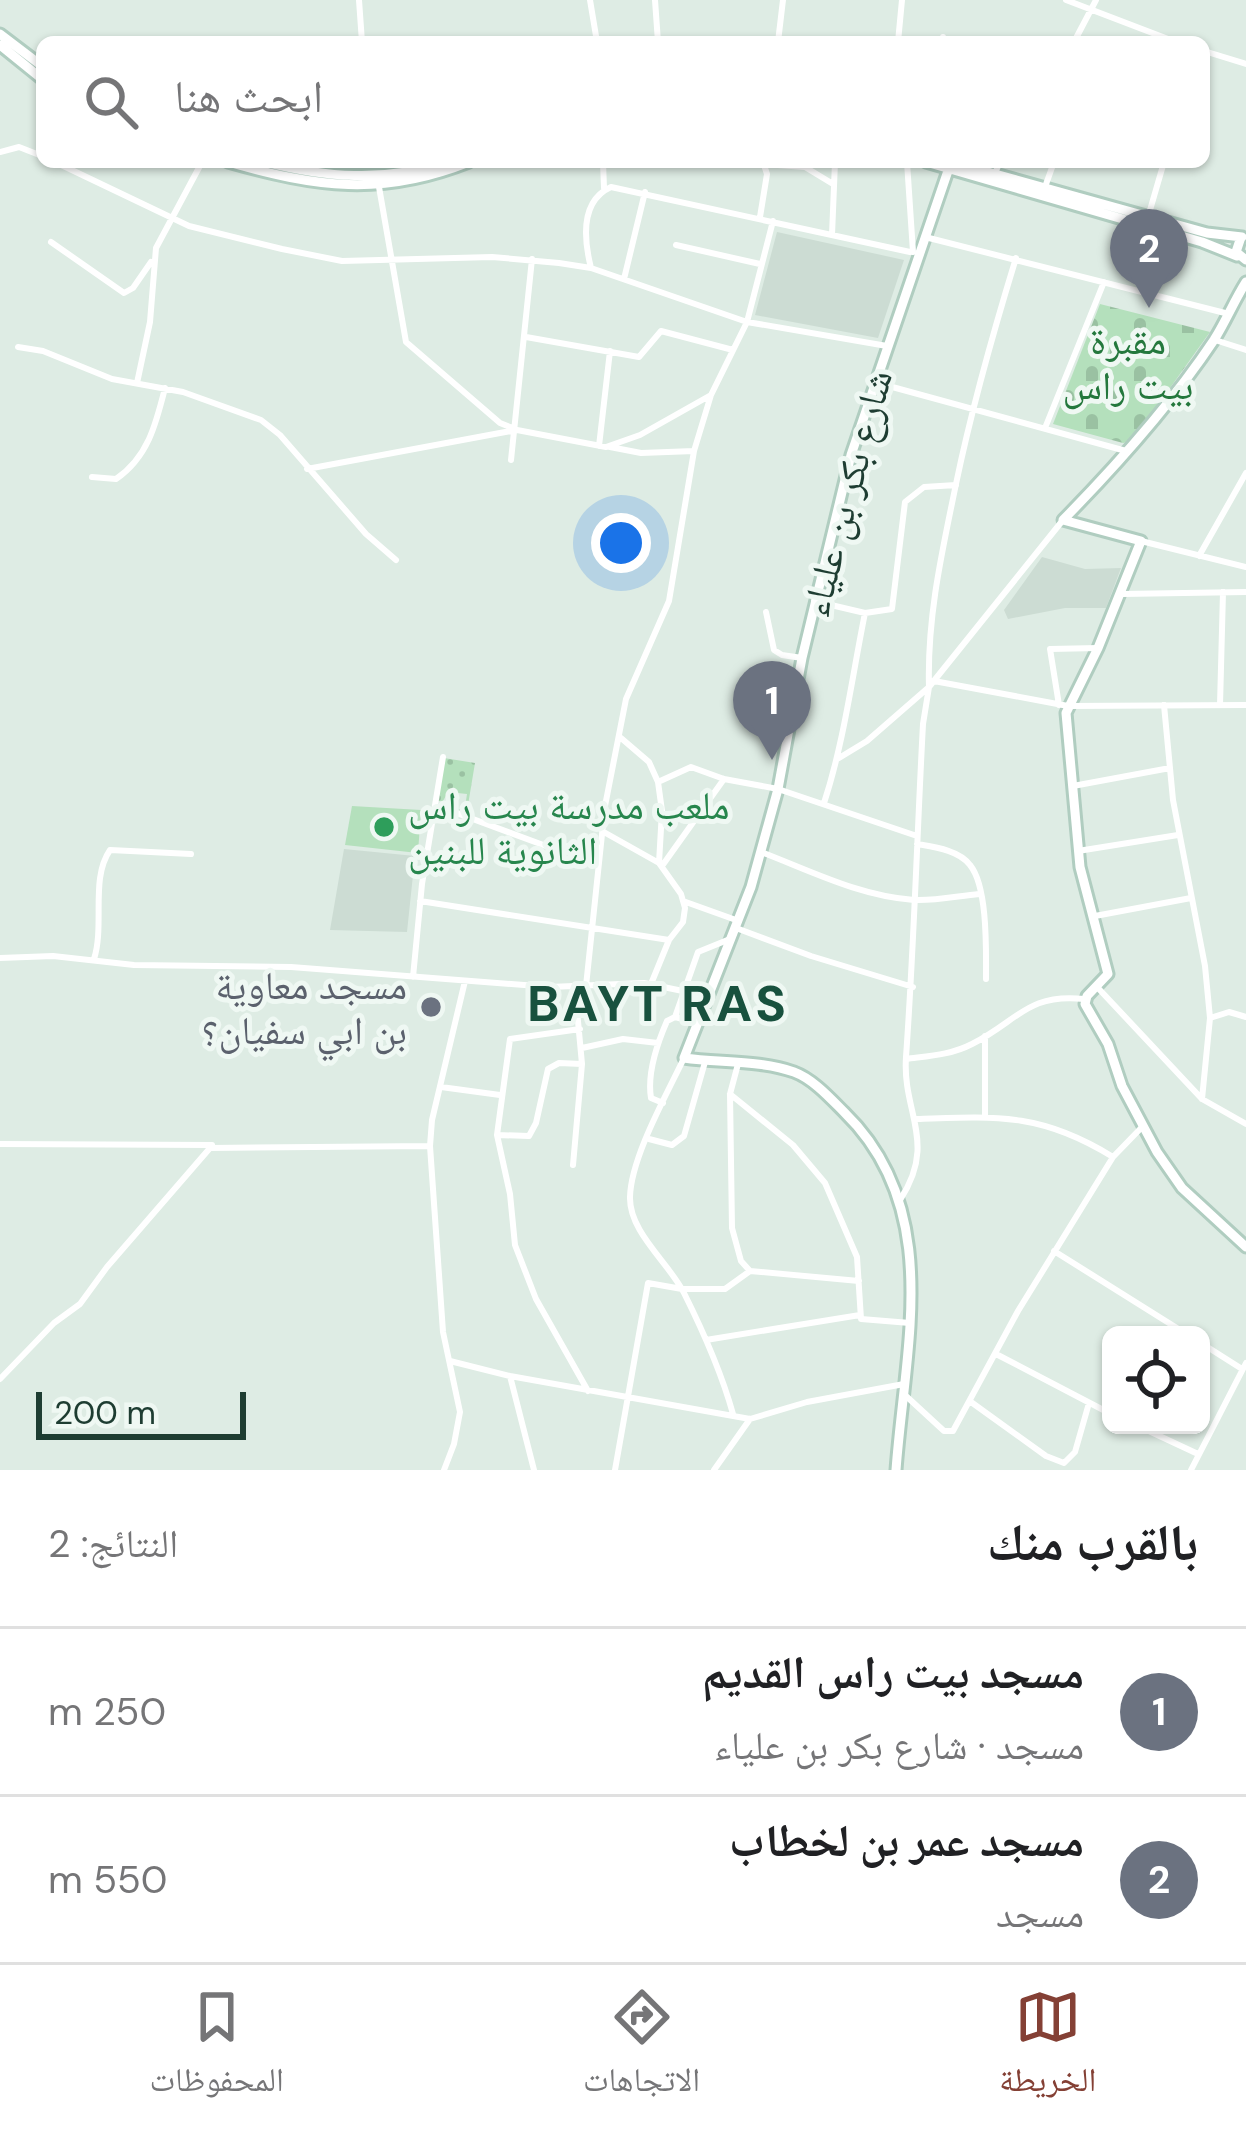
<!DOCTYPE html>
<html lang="ar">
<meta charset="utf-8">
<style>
:root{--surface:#fff;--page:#f2f2f2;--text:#202124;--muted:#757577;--line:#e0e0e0;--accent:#844035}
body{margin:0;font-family:"DM Sans","Noto Naskh Arabic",sans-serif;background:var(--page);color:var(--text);direction:rtl}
.controls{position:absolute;right:36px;bottom:36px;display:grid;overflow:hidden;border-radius:18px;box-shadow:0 3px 9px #0004}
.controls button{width:108px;height:108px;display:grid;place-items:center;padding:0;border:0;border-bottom:3px solid var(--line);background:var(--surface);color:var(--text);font:60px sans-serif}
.scale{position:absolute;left:36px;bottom:30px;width:210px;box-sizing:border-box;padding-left:12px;border:6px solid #1e3d32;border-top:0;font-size:33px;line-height:42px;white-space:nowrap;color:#1e3d32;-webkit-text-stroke:9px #eff8f3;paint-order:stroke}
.you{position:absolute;left:621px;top:543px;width:42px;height:42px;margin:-30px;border:9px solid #fff;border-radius:50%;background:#1a73e8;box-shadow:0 0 0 18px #1a73e833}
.badge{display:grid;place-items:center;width:78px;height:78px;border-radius:50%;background:var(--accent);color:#fff;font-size:39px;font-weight:700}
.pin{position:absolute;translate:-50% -99px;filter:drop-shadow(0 3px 6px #0008)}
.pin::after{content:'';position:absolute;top:63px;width:42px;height:36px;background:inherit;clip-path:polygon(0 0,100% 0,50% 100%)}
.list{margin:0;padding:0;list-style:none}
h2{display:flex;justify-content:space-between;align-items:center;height:156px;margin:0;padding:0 48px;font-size:51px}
h2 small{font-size:39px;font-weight:400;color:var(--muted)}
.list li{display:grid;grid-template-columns:78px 1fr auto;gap:36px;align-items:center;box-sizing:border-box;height:168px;padding:0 48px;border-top:3px solid var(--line)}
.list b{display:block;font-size:45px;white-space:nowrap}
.list p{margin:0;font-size:39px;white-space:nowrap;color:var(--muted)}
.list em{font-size:39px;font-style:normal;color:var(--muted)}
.icon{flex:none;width:66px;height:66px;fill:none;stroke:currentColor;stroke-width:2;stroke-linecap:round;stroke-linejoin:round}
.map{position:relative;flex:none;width:1246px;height:1470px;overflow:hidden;direction:ltr}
.search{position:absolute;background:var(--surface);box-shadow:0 3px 9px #0004;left:36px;right:36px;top:36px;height:132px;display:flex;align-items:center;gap:30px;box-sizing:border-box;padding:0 42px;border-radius:18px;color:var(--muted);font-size:45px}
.sheet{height:492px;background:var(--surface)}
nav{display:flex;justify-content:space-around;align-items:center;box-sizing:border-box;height:168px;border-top:3px solid var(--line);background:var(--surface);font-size:33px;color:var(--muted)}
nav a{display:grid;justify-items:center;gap:6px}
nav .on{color:var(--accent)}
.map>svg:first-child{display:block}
.built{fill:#ccdcd3}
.grass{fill:url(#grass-dots)}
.cemetery{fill:url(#cemetery-stones)}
.garden{fill:#b4e0bc}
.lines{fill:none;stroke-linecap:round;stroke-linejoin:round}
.secondary-casing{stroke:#b0cdc0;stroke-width:15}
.street{stroke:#fff;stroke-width:6}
.secondary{stroke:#fff;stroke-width:9}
.leisure-dot{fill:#2e9e5b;stroke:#eff8f3;stroke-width:4.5}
.worship-dot{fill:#6b7280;stroke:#eff8f3;stroke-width:4.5}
.labels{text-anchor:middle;stroke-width:10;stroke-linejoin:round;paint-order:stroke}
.park-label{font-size:39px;fill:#24783d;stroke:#eff8f3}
.street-label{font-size:39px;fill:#1e3d32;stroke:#eff8f3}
.leisure-label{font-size:39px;fill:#27864d;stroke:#eff8f3;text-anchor:start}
.worship-label{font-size:39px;fill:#5b616d;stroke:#eff8f3;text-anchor:end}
.district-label{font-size:51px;font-weight:bold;letter-spacing:3px;fill:#18513e;stroke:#eff8f3}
</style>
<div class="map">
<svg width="1246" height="1470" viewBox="0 0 1246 1470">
<defs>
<pattern id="grass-dots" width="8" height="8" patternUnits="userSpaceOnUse" patternTransform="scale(3)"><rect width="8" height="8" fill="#b4e0bc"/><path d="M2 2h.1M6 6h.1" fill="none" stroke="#9ac1a2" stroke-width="1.8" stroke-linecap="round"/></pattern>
<pattern id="cemetery-stones" width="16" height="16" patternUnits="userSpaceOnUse" patternTransform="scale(3)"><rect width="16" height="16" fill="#b4e0bc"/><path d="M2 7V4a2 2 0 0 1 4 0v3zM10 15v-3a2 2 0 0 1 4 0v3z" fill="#9ac1a2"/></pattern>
</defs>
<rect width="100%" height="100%" fill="#deece4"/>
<path class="built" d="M777,232L904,260L878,338L755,315Z
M1042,557L1085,569L1121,568L1106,608H1065L1008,619L1004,610Z
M344,849L415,856L407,932L330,930Z"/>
<path class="grass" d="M444,758L475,763L467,811L458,810L465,807L467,794L448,792L443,801H438Z"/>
<path class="cemetery" d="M1100,304L1210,332L1132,441L1123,443L1053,424Z"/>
<path class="garden" d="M352,806L421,810L418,853L345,845Z"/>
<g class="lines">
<g class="secondary-casing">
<path id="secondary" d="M0,34L42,66
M0,45L42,79
M228,162C316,187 381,197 469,162
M264,162C325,177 384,183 444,162
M926,162L1202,242L1237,256
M952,162L1207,233L1242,237
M1241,237L1236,252L1246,260
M1246,282C1234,301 1226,321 1214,340C1170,406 1118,464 1063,520L1141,541L1098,648L1066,713L1080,867L1108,974L1087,996L1085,1004L1108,1044L1122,1086L1157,1152L1182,1188L1246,1247
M896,1470C905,1346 944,1209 844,1112C830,1098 813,1079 794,1072C760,1060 719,1063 684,1058L751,887L778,789L802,658L851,455L951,162"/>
</g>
<path class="street" d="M359,0L362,42
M590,0L597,42
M655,0L658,42
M1066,0L1176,42
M778,42L783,0
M898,42L902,0
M943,42V37
M1074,42L1096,0
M1204,51L1246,64
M0,152L19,147L42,156
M55,162L189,226L282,249L342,261L492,257L559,263L591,268L747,322L887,346
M603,162L604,188
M907,162L913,252
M764,164L805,167L833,184
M994,175L1000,162
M379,187L406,342L500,423L517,430L606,447L640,435L711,395
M1045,187L1054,162
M760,217L767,174L764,165
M1148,217L1164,162
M832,235L835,162
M925,237L1229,314
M51,242L124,293L133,288L151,262
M676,245L760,264
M591,268C584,240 580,201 611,187L910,252
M624,279L645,192
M526,337L639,357L661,331L733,350
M1215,340L1246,350
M18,347L43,351L112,379L183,392L261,420L280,435L366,534L396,560
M874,382L1126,451
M137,383L150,322L156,248L202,162
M1045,428L1104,282
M599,446L610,351
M610,447L641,453L694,451
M511,460L532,259
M307,469L516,430
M92,477L116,479C148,457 156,424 165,388
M1141,541L1246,567
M1199,556L1246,473
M1122,594L1246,592
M814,601L865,613L892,609L905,502L924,487L956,485
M766,612L774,650L782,655L802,658
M934,681L1068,706L1246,705
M1059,705L1050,649L1098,648
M1164,705L1173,800L1205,966L1210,1018
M1220,705L1223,592
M621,738L649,762L658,782L662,811L659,863L681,894L685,908L683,922L669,940L651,984
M839,758L867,741L929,687C927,617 942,552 956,484C972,407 993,333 1016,258
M658,782L691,767L724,779L778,789L917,836
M1073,786L1170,768
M824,803C844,742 852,677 865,613
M435,805L546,846L600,847
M602,831L659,863
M917,844C934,847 959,850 970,865C988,887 986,951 986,979
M1078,851L1178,835
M761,852C811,871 859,896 914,900C935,901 958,896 979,894
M662,866L724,779
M420,901L669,940
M683,901L736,920
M1095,916L1191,898
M736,928L811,956L913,987
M0,958L53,956L134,965L291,967L550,987L644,983L707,996
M94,959C105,925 90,879 110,850L191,854
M413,977L422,884L443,757
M586,986L605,806L626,699L669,601L694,451L711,395L747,322L773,221
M1098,988L1202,1099L1246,1124
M698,1023L675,1017L698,952L730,939
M580,1029L510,1039L497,1135L510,1194L515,1245L536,1299L588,1391
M985,1036V1117
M582,1048L623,1039L658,1043
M684,1058C667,1094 631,1157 630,1197C629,1232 669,1263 684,1293C704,1333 721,1371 733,1414
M906,1059C928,1056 951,1055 972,1044C1018,1021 1027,993 1084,999
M738,1064L730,1094L732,1228L741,1261L750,1271
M441,1087L500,1095
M730,1094L793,1145L825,1183L857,1257L861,1319L910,1323
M1202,1099L1210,1018L1229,1012L1246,1017
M663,1103L651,1098C647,1074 657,1044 667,1021L675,1017
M917,1119C998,1116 1042,1113 1113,1157
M497,1135L529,1136L536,1123L548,1069L559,1063L582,1064
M649,1139L672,1145L684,1136L705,1062
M0,1144L212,1145
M430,1146L443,1332L460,1412L454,1444L444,1470
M573,1165L582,1064L575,989
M900,1200C938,1142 902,1113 906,1057C914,946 917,835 923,724L929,687L1063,520
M1054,1251L1188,1335
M706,1340L860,1315
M1201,1343L1242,1369
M996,1354L1111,1414
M450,1361L510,1376L750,1419L807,1402L904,1384
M510,1376L534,1470
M0,1379L54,1323L80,1304L107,1267L210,1148L430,1146L432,1120L465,981
M906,1396L944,1431H953L1018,1311L1113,1157L1143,1126
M971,1402L1046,1456L1064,1463L1075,1452L1089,1403
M1136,1425L1198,1454
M615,1470L648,1283L682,1289H725L750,1271L859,1281
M714,1470L750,1419
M1191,1470L1246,1363"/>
<use href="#secondary" class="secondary"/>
</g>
<circle class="leisure-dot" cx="384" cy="827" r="12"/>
<circle class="worship-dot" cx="431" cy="1007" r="12"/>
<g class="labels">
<g class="park-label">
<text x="1128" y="354">مقبرة<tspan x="1128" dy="45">بيت راس</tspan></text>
</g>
<g class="street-label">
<text transform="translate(846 493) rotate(-75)" y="14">شارع بكر بن علياء</text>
</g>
<g class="leisure-label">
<text x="408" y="819">ملعب مدرسة بيت راس<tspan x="408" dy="45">الثانوية للبنين</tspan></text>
</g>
<g class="worship-label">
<text x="407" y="999">مسجد معاوية<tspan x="407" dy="45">بن ابي سفيان؟</tspan></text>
</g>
<g class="district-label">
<text x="658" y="1021">BAYT RAS</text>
</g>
</g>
</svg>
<div class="controls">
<button><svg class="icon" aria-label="locate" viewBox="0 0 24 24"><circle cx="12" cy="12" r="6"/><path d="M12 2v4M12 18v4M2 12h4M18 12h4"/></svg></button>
</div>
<div class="scale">200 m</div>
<div class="you"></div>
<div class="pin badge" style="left:772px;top:760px;background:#6b7280">1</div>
<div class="pin badge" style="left:1149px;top:308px;background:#6b7280">2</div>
<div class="search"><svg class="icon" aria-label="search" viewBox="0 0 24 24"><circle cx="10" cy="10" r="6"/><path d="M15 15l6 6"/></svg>ابحث هنا</div>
</div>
<section class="sheet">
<h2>بالقرب منك<small>النتائج: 2</small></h2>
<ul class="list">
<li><span class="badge" style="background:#6b7280">1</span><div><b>مسجد بيت راس القديم</b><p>مسجد · شارع بكر بن علياء</p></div><em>250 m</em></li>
<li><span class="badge" style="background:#6b7280">2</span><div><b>مسجد عمر بن لخطاب</b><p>مسجد</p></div><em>550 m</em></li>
</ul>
</section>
<nav>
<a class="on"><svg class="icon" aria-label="map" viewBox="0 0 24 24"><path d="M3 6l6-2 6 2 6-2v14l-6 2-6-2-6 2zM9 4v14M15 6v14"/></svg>الخريطة</a>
<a><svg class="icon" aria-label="directions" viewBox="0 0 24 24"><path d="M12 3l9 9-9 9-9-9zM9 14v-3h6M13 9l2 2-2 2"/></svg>الاتجاهات</a>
<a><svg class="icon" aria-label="saved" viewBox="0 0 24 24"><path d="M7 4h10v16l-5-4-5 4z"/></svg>المحفوظات</a>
</nav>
